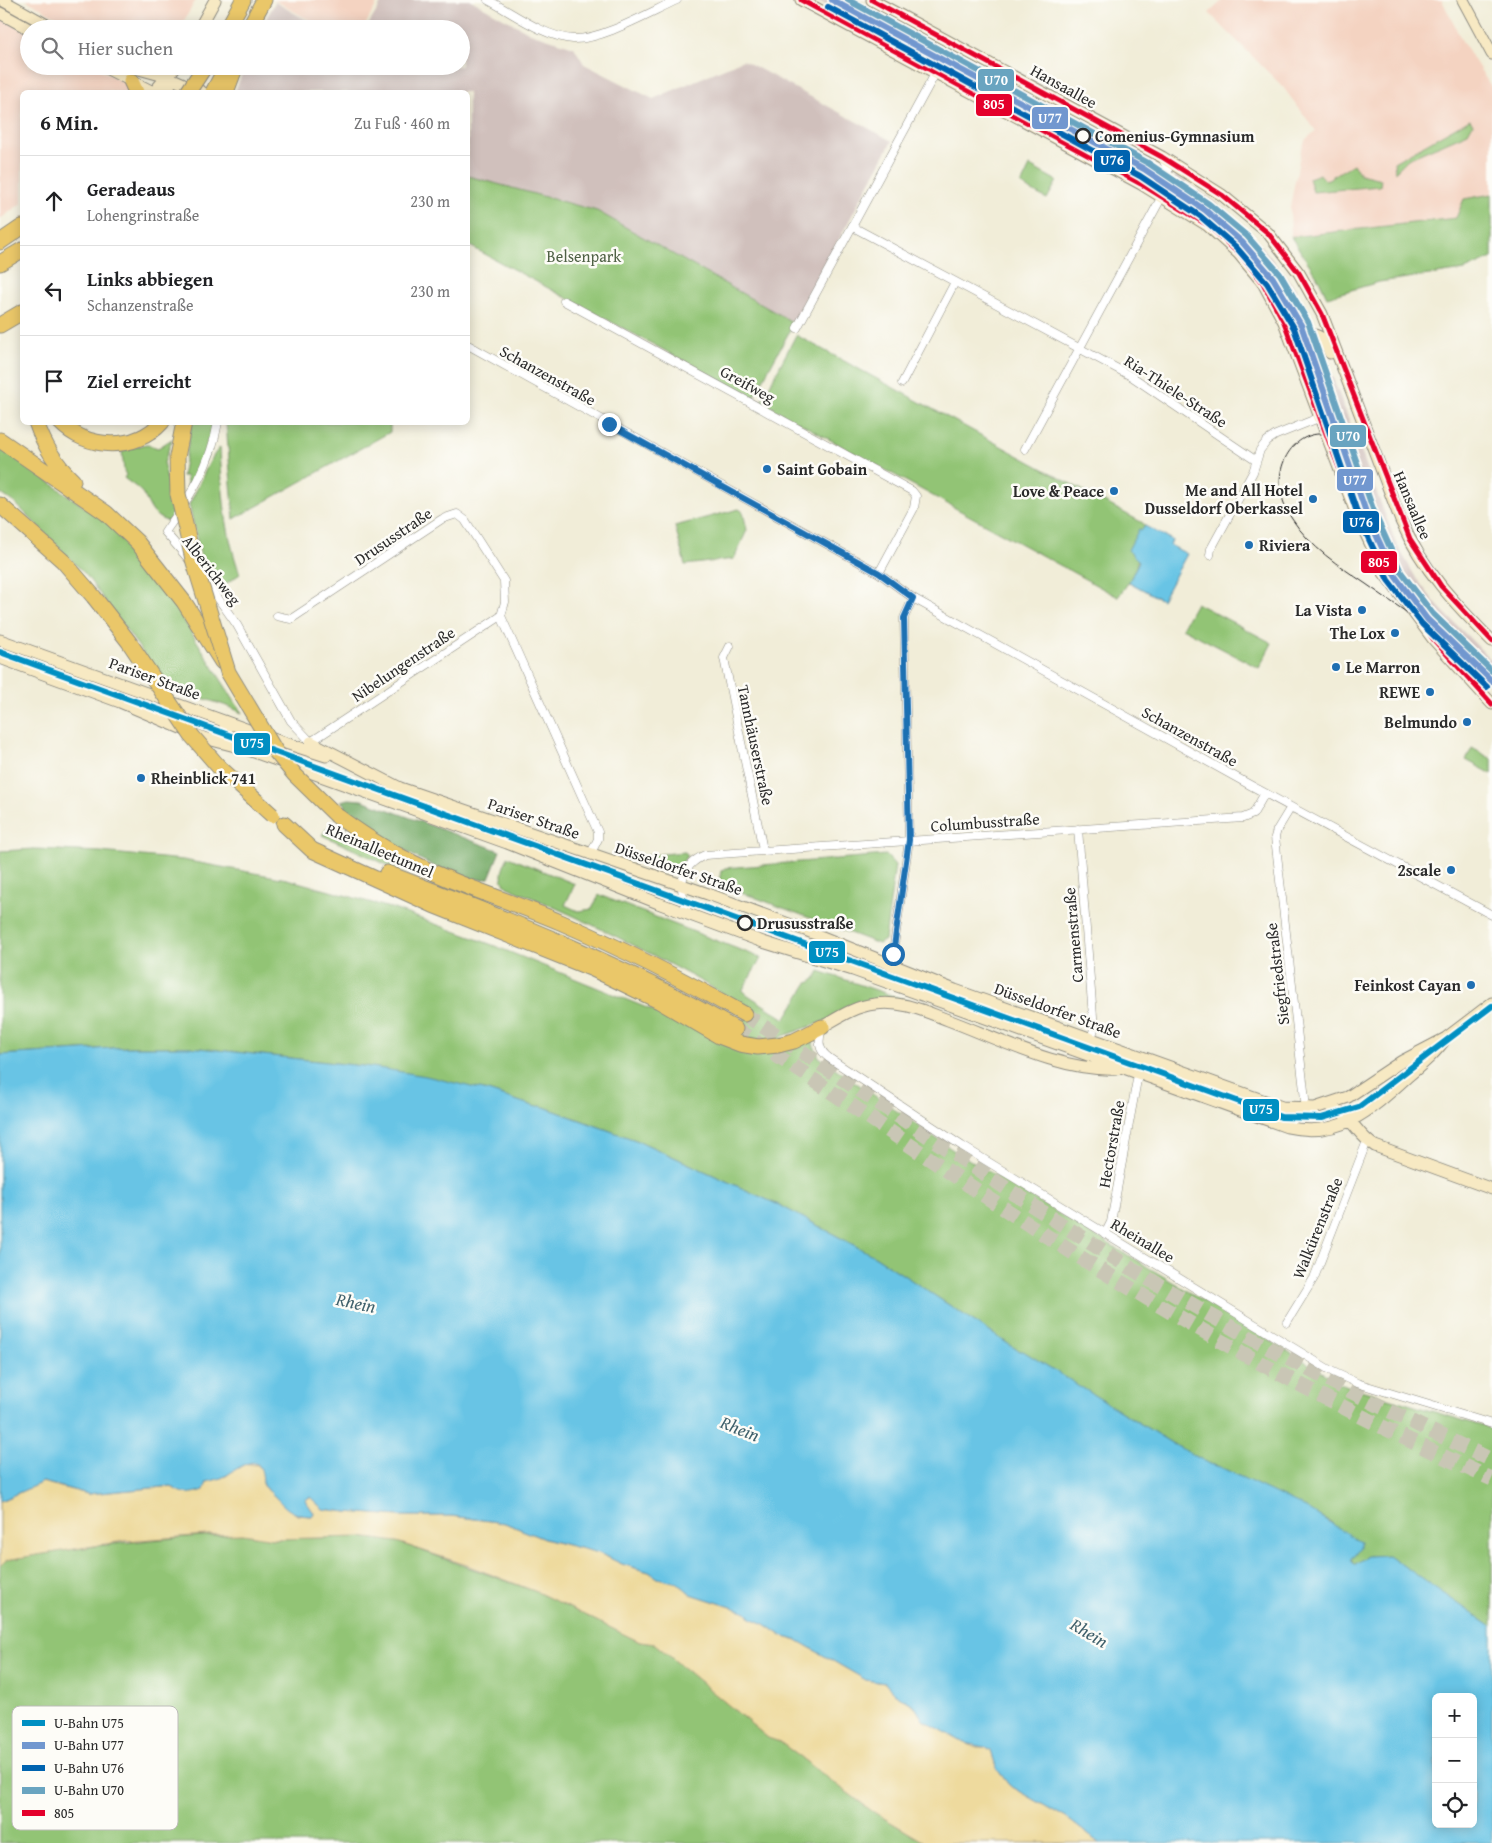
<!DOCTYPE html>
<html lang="de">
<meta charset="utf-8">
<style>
:root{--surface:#fff;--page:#f2f2f2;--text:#202124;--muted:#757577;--line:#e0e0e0}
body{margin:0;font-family:"Gentium Book Plus",serif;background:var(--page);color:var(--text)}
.controls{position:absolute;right:15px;bottom:15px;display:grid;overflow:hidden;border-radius:8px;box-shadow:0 2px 12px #0003}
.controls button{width:45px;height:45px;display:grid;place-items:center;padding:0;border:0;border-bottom:1px solid var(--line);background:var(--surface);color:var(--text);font:25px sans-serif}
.stop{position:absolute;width:15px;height:15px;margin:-11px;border:4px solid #1f6fb2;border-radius:50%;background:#fff}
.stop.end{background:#1f6fb2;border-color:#fff;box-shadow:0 1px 5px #0008}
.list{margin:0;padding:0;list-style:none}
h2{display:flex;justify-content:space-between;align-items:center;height:65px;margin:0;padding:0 20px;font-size:21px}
h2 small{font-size:16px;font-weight:400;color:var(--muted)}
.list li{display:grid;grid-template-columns:32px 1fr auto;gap:15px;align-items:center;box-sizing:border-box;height:90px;padding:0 20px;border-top:1px solid var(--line)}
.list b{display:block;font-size:19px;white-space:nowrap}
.list p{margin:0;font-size:16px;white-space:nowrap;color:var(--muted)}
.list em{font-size:16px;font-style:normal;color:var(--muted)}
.icon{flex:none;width:28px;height:28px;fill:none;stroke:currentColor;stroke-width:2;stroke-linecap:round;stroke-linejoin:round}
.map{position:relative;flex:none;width:1492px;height:1843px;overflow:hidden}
.search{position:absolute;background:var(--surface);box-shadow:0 2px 12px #0003;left:20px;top:20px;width:450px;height:55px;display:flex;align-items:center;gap:12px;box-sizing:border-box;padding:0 18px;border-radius:28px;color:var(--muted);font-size:19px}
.panel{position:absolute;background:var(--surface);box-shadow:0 2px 12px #0003;left:20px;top:90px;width:450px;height:335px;border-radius:8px}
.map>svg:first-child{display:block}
.built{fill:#f4d3c1}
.industrial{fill:#d0c0bc}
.green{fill:#92c475;stroke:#5e7850}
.forest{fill:#75aa66;stroke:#506a48}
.sand{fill:#eeda9e;stroke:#8c8264}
.water{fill:#67c4e5;stroke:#497888;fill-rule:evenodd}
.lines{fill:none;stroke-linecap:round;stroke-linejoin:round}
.highway-tunnel{stroke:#c9c6b5;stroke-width:15;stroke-dasharray:15 8;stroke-linecap:butt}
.street-casing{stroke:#8e8c82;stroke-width:9}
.secondary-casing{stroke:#8e8c82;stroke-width:13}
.highway-casing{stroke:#8e8c82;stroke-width:17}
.street{stroke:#fff;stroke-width:8}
.secondary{stroke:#f7e9c3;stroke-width:11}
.highway{stroke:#eac769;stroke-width:15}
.tram{stroke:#2b2b2b;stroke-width:1}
.highway-bridge-casing{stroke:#8e8c82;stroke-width:17;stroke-linecap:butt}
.highway-bridge{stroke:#eac769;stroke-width:15}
.bus-1-casing{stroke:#fdfcf7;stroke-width:9}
.bus-1{stroke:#e4002b;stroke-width:5}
.metro-1-casing{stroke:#fdfcf7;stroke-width:10}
.metro-2-casing{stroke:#fdfcf7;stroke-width:10}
.metro-3-casing{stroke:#fdfcf7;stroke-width:10}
.metro-4-casing{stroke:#fdfcf7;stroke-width:10}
.metro-1{stroke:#008fc2;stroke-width:6}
.metro-2{stroke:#7197cf;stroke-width:6}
.metro-3{stroke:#0063af;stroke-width:6}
.metro-4{stroke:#69a4c0;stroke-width:6}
.route{stroke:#1f6fb2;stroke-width:6}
.stop-dot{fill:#fdfcf7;stroke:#2b2b2b;stroke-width:2.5}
.poi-dot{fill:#1f6fb2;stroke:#fdfcf7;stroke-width:2}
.labels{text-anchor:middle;stroke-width:5;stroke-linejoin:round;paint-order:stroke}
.street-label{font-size:16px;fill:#2b2b2b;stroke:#fdfcf7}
.stop-label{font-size:16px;font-weight:bold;fill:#2b2b2b;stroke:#fdfcf7;text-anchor:start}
.park-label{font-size:16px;fill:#4f6145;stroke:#fdfcf7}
.poi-label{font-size:16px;font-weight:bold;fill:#2b2b2b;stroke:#fdfcf7;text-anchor:end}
.water-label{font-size:18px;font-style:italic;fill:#40616c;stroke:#fdfcf7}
.key{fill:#fdfcf7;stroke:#bebdba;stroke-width:1}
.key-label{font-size:14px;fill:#2b2b2b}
.line-badge{stroke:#fdfcf7;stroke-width:2}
.badge-label{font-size:14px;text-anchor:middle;font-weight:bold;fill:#fff}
</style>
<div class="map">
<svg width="1492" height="1843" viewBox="0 0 1492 1843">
<rect width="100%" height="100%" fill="#fdfcf7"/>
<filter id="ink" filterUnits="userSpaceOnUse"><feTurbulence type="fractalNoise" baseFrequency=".02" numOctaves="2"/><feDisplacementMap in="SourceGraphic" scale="10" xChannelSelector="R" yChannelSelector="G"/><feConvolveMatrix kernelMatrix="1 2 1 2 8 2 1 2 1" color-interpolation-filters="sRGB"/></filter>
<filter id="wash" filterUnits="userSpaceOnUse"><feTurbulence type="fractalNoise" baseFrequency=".0096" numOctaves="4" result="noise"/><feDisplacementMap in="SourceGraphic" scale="20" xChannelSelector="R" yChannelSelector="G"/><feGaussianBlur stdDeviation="1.12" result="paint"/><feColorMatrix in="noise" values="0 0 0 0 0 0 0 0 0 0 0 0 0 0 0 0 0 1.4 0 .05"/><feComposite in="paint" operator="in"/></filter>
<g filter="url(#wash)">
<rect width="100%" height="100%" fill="#f1edd8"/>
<path class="built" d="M26,0H196L179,29H78Z
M274,0H379L363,29H325Z
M1223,0H1442L1463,43L1492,88V194L1464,199L1456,218L1291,237L1290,207L1301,150L1306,139L1316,131L1283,87L1209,13Z
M0,18L29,33V66H93L131,86L136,92H22V203L0,219Z"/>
<path class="industrial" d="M383,0H471L530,33L574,47L584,64L653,99L743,60L892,141L794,323L597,211L468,176V92H235L245,66H461V29H366Z
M817,0H851L1031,96L1152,162L1149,179Z
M275,2L322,29H261Z
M1176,175L1233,215L1251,233L1296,289L1320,344L1396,543L1416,578L1437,605L1492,661V686L1438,639L1393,577L1368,528L1339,442L1334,440L1330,431H1335L1306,348L1282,297L1259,264L1228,232L1172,189Z"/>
<path class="green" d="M1470,119L1473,124L1468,133L1408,159L1395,172L1394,162Z
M1353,164L1360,174L1381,179L1380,186L1313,192L1309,178L1320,174L1325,181Z
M1030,166L1057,181L1047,199L1021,185Z
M468,176L597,211L794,323L753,398L468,245Z
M1492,194V258L1465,270L1379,282L1327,297L1317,276L1291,237L1456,218L1464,199Z
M796,335L1143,523L1145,526L1142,530L1139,529C1139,563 1139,569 1118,597L761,402Z
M192,423H215L209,452L187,498L186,491L188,488L186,476H182Z
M226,423L390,422V432L234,519Z
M172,439L164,463L173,516L167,521C152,517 150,506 143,494C139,488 130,483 124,478L126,475L124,471L122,451L146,444L158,448Z
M0,447L110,525L144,563L181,616L242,713L230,707L168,687L86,575L16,504L0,493Z
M220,447C222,490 225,533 240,574L220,588L203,567L189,504C200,486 206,463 220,447Z
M739,509L743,512L747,530L734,559L685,565L675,526Z
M1196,603L1272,643L1259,668L1182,628Z
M1472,748L1492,759V774L1466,760Z
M333,821L380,854L465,891L474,898L387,865L322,835Z
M35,849L101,852L183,860L287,879L394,909L490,944L674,1019L719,1040L814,1038L813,1044L819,1057L953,1150L1344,1385L1492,1429V1627L1388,1556H1367L1354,1565L1331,1522L1220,1467L1210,1464L1173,1444L1024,1352L1019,1351L876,1257L783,1207L641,1142L541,1106L536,1107L488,1091L372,1067L190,1047H128L0,1055V851Z
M685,852L688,855L677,869L641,856Z
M886,855L895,865L885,940L879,944L722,885L719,882L721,871L725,868Z
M508,857L575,884L565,905L578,911L592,909L599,895L761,958L742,991L785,1019L807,984L815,979L819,971L909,1001L887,999L772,1040L734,1038L750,1009C672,964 591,921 507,887C498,877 503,868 508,857Z
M243,1534L273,1539L360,1537L397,1542L537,1592L640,1642L655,1644L768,1738L780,1742L872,1811L926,1843H0V1566L6,1560C85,1546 163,1537 243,1534Z"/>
<path class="forest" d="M349,799L362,800L500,851L489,878C458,890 368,829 341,811L346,805L341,801Z"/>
<path class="sand" d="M243,1463L258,1465L263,1471V1486L297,1515L312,1516L314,1513L305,1500L310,1497L323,1509L347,1512L400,1516H452L505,1523L544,1539L599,1553L622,1564L649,1572L658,1578L678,1583L691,1594L747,1612L751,1618L765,1624L781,1635L795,1639L866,1680L885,1683L894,1693L914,1705L923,1720L974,1747H985L991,1751L997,1769L1009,1785L1068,1819L1099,1843H926L872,1811L780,1742L768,1738L655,1644L640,1642L537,1592L466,1565L397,1542L360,1537L273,1539L243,1534L208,1535L125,1541L6,1560L0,1566V1501L42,1482L88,1494L172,1486L174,1489L226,1476Z"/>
<path class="water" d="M1145,526L1172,540L1170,545L1187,554L1162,600L1129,582L1139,561L1128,550L1139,529L1142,530Z
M128,1047H190L372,1067L426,1076L488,1091L536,1107L541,1106L641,1142L783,1207L876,1257L1019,1351H1023L1173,1444L1210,1464L1220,1467L1306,1508L1360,1541V1547L1350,1560L1354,1565L1367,1556L1388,1555L1492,1627V1843H1099L1068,1819L1009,1785L997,1769L991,1751L985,1747L965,1743L923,1720L914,1705L894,1693L885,1683L866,1680L795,1639L781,1635L765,1624L751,1618L747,1612L691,1594L678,1583L658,1578L649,1572L622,1564L599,1553L544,1539L505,1523L452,1516H400L347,1512L323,1509L310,1497L305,1500L314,1513L312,1516C285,1516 282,1500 263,1486C263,1450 246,1463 227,1475C221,1479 214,1480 207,1482L204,1490C193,1494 181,1496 172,1486L88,1494L43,1482L0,1501V1055ZM1436,1697H1473V1824H1436Z"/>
</g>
<g filter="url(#ink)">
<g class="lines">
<path class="highway-tunnel" d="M744,1014C864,1091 981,1174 1102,1250C1227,1329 1358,1398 1492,1460
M735,1029C828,1087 916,1151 1008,1211C1162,1312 1324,1403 1492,1479"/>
<g class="street-casing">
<path id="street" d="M488,0C513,13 544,37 573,39C602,40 650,12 677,0
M853,227L1131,376L1255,460
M564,301L912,491L916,496L914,508L879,573
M797,328L936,72
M468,345L879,573L913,598L1250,785L1492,915
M902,383L955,282
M1025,449L1166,189L1168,171L1163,159
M1210,555L1211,549L1253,472L1260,450L1267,441L1276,435L1321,417
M191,562L165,532C190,497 211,465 218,422
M203,577L237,625L291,721L311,742
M277,616L291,619L442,519L457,514L465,520L504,581L505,602L501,616L598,832V839L590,855
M730,646L724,658L763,850
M309,743L501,616
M1078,829L1094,1029L1091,1039
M688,914C679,890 677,867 705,855L1243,818L1253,814L1265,793
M889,964L893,953L909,840L904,618L913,598
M822,1028C818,1041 818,1050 829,1058L962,1146L1333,1372L1357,1383L1492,1424
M1279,1124C1290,1121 1301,1119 1306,1108L1275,837L1277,830L1291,807
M1105,1234L1111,1222L1141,1058
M1287,1322L1314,1278L1367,1141"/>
</g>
<g class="secondary-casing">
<path id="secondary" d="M2,0L54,29
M801,0L1141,184L1207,225L1239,254L1263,283L1284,322L1356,513L1384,573L1433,639L1492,704
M872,0L1162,157L1222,195L1268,233L1299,273L1322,314L1401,521C1423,570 1455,604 1492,641
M1463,0L1492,54
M0,13L29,29
M199,29L215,0
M102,66L153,92
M128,66L168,77L202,92
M168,77L170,92
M154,92L176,66
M1296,349L1305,334C1320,333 1325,340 1330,353
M0,640L276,740L326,756
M0,658L120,702L204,738L243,748L507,843L658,903L763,942L853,970L1287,1127C1339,1139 1370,1111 1405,1079C1420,1066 1435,1054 1446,1038
M214,736H221L227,732L224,721
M311,742L400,788L708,894L805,930L955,990L1282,1107L1315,1108L1348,1097L1402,1061L1446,1038L1492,1003
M822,1027C839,1017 855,1006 875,1004C901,1000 924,1011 948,1020C999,1039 1062,1072 1117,1069
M1327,1105C1349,1110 1356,1135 1375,1146L1492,1189"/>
</g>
<g class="highway-casing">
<path id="highway" d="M227,29L243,0
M248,29L264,0
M131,81L136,92
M213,92L227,66
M226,92L235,68
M0,242L22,227
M0,263L22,250
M0,325L22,312
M36,422C44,445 55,464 73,481
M60,422C87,450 135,452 162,422
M0,440L106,513L137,542L184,602L222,662
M178,494L177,457L184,422
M0,505L63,561L94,597
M337,816C357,830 376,844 398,855C449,883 506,899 560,922C623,949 684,980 744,1014
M284,824L312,850L433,905L593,969L659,1001L719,1036L740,1044L758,1047L778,1045L794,1041L822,1027
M387,873C509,920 621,963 735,1029"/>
</g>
<use href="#street" class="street"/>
<use href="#secondary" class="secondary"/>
<use href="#highway" class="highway"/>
<path class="tram" d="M1360,465C1326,395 1251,456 1292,519C1311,548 1338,565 1366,584C1397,606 1429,627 1459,650"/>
<g class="highway-bridge-casing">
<path id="highway-bridge" d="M188,92L205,66
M178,494L193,559L228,672L276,752L295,775L337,816
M94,597L129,642L192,736L219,767L272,815"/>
</g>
<use href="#highway-bridge" class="highway-bridge"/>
<g class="bus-1-casing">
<path id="bus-1" d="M801,0L1141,184L1207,225L1239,254L1263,283L1284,322L1356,513L1384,573L1433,639L1492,704
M872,0L1162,157L1222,195L1268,233L1299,273L1322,314L1410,539L1441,586L1492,641"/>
</g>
<use href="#bus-1" class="bus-1"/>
<g class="metro-1-casing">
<path id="metro-1" d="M0,652L1281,1117L1322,1118L1359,1107L1492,1006"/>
</g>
<g class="metro-2-casing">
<path id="metro-2" d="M832,0L1144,169L1205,210L1242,242L1273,278L1301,325L1367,515L1395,576L1427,619L1492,681"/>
</g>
<g class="metro-3-casing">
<path id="metro-3" d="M828,7L1140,176L1200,216L1236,247L1267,283L1294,328L1359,518L1388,580L1422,624L1487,687"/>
</g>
<g class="metro-4-casing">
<path id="metro-4" d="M848,0L1148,163L1209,204L1247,236L1280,274L1308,322L1374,512L1401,572L1433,614L1492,671"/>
</g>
<use href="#metro-1" class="metro-1"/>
<use href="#metro-2" class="metro-2"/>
<use href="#metro-3" class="metro-3"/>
<use href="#metro-4" class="metro-4"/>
</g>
</g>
<g class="lines" filter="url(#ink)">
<path class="route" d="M609,424L879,573L913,598L904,618L909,840L893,954"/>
</g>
<g class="stop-dot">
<circle cx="1083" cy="136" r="7"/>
<circle cx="745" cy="923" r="7"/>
</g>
<g class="poi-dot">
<circle cx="767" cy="469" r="5"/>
<circle cx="1114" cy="491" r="5"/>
<circle cx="1313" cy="499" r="5"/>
<circle cx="1249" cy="545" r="5"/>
<circle cx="1362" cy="610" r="5"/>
<circle cx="1395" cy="633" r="5"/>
<circle cx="1336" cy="667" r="5"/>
<circle cx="1430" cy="692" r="5"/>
<circle cx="1467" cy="722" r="5"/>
<circle cx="141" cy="778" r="5"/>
<circle cx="1451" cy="870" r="5"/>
<circle cx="1471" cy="985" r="5"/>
</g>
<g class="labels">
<g class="street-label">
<text transform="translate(1064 86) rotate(29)" y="6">Hansaallee</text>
<text transform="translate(548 375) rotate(29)" y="6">Schanzenstraße</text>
<text transform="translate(748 384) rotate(29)" y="6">Greifweg</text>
<text transform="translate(1176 391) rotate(33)" y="6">Ria-Thiele-Straße</text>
<text transform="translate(1413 505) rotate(67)" y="6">Hansaallee</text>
<text transform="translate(393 536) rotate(-34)" y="6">Drususstraße</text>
<text transform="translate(212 570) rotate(52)" y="6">Alberichweg</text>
<text transform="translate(403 664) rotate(-34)" y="6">Nibelungenstraße</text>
<text transform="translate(155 678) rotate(20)" y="6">Pariser Straße</text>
<text transform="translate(1190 736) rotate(29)" y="6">Schanzenstraße</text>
<text transform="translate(756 745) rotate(78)" y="6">Tannhäuserstraße</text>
<text transform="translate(534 818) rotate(19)" y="6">Pariser Straße</text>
<text transform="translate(985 822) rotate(-4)" y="6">Columbusstraße</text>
<text transform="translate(380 850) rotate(23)" y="6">Rheinalleetunnel</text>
<text transform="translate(679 868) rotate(19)" y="6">Düsseldorfer Straße</text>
<text transform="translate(1073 935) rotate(-95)" y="6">Carmenstraße</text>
<text transform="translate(1277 974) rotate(-97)" y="6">Siegfriedstraße</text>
<text transform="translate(1058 1010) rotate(20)" y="6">Düsseldorfer Straße</text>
<text transform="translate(1111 1144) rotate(-80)" y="6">Hectorstraße</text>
<text transform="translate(1317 1228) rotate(-68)" y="6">Walkürenstraße</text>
<text transform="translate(1143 1240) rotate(31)" y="6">Rheinallee</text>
</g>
<g class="stop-label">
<text x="1095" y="142">Comenius-Gymnasium</text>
<text x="757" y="929">Drususstraße</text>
</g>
<g class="park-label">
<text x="584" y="262">Belsenpark</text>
</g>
<g class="poi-label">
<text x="777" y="475" text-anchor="start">Saint Gobain</text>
<text x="1303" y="496">Me and All Hotel<tspan x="1303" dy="18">Dusseldorf Oberkassel</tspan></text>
<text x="1104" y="497">Love &amp; Peace</text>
<text x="1259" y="551" text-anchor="start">Riviera</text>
<text x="1352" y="616">La Vista</text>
<text x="1385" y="639">The Lox</text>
<text x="1346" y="673" text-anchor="start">Le Marron</text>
<text x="1420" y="698">REWE</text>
<text x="1457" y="728">Belmundo</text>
<text x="151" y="784" text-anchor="start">Rheinblick 741</text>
<text x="1441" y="876">2scale</text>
<text x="1461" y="991">Feinkost Cayan</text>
</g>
<g class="water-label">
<text transform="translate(356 1303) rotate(12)" y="6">Rhein</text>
<text transform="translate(740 1429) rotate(22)" y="6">Rhein</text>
<text transform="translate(1089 1633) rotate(31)" y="6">Rhein</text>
</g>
</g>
<rect x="12" y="1706" width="166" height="124" rx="8" class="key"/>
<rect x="22" y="1720" width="23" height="6" fill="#008fc2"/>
<rect x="22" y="1742" width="23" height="7" fill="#7197cf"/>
<rect x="22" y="1765" width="23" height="6" fill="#0063af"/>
<rect x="22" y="1787" width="23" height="7" fill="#69a4c0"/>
<rect x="22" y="1810" width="23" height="6" fill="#e4002b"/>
<g class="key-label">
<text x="54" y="1728">U-Bahn U75</text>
<text x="54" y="1750">U-Bahn U77</text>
<text x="54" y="1773">U-Bahn U76</text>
<text x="54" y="1795">U-Bahn U70</text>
<text x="54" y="1818">805</text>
</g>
<g class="line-badge">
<rect x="977" y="68" width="38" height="24" rx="5" fill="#69a4c0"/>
<rect x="975" y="93" width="38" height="24" rx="5" fill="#e4002b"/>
<rect x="1031" y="106" width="38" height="24" rx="5" fill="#7197cf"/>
<rect x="1093" y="149" width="38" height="24" rx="5" fill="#0063af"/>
<rect x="1329" y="424" width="38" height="24" rx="5" fill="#69a4c0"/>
<rect x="1336" y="468" width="38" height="24" rx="5" fill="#7197cf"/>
<rect x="1342" y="510" width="38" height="24" rx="5" fill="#0063af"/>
<rect x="1360" y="550" width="38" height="24" rx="5" fill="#e4002b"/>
<rect x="233" y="732" width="38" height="24" rx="5" fill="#008fc2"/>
<rect x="808" y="940" width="38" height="24" rx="5" fill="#008fc2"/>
<rect x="1242" y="1098" width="38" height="24" rx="5" fill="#008fc2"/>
</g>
<g class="badge-label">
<text x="996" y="85">U70</text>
<text x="994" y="109">805</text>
<text x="1050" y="123">U77</text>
<text x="1112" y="165">U76</text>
<text x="1348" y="441">U70</text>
<text x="1355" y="485">U77</text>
<text x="1361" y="527">U76</text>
<text x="1379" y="567">805</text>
<text x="252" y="748">U75</text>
<text x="827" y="957">U75</text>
<text x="1261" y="1114">U75</text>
</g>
</svg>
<div class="controls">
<button>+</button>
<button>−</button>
<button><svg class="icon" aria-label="locate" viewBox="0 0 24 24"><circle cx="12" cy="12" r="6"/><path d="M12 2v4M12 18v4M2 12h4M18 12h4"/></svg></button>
</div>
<div class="stop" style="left:893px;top:954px"></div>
<div class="stop end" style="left:609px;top:424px"></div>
<div class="search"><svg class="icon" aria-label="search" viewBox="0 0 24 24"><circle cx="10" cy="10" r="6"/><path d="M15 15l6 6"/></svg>Hier suchen</div>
<section class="panel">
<h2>6 Min.<small>Zu Fuß · 460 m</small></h2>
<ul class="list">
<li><svg class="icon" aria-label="ahead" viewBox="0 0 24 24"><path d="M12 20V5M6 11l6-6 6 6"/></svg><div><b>Geradeaus</b><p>Lohengrinstraße</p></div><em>230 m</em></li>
<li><svg class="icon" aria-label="left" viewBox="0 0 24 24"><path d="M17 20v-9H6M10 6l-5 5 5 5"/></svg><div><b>Links abbiegen</b><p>Schanzenstraße</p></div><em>230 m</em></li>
<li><svg class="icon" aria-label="arrive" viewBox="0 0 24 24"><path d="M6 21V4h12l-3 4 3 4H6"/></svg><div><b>Ziel erreicht</b></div></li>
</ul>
</section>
</div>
